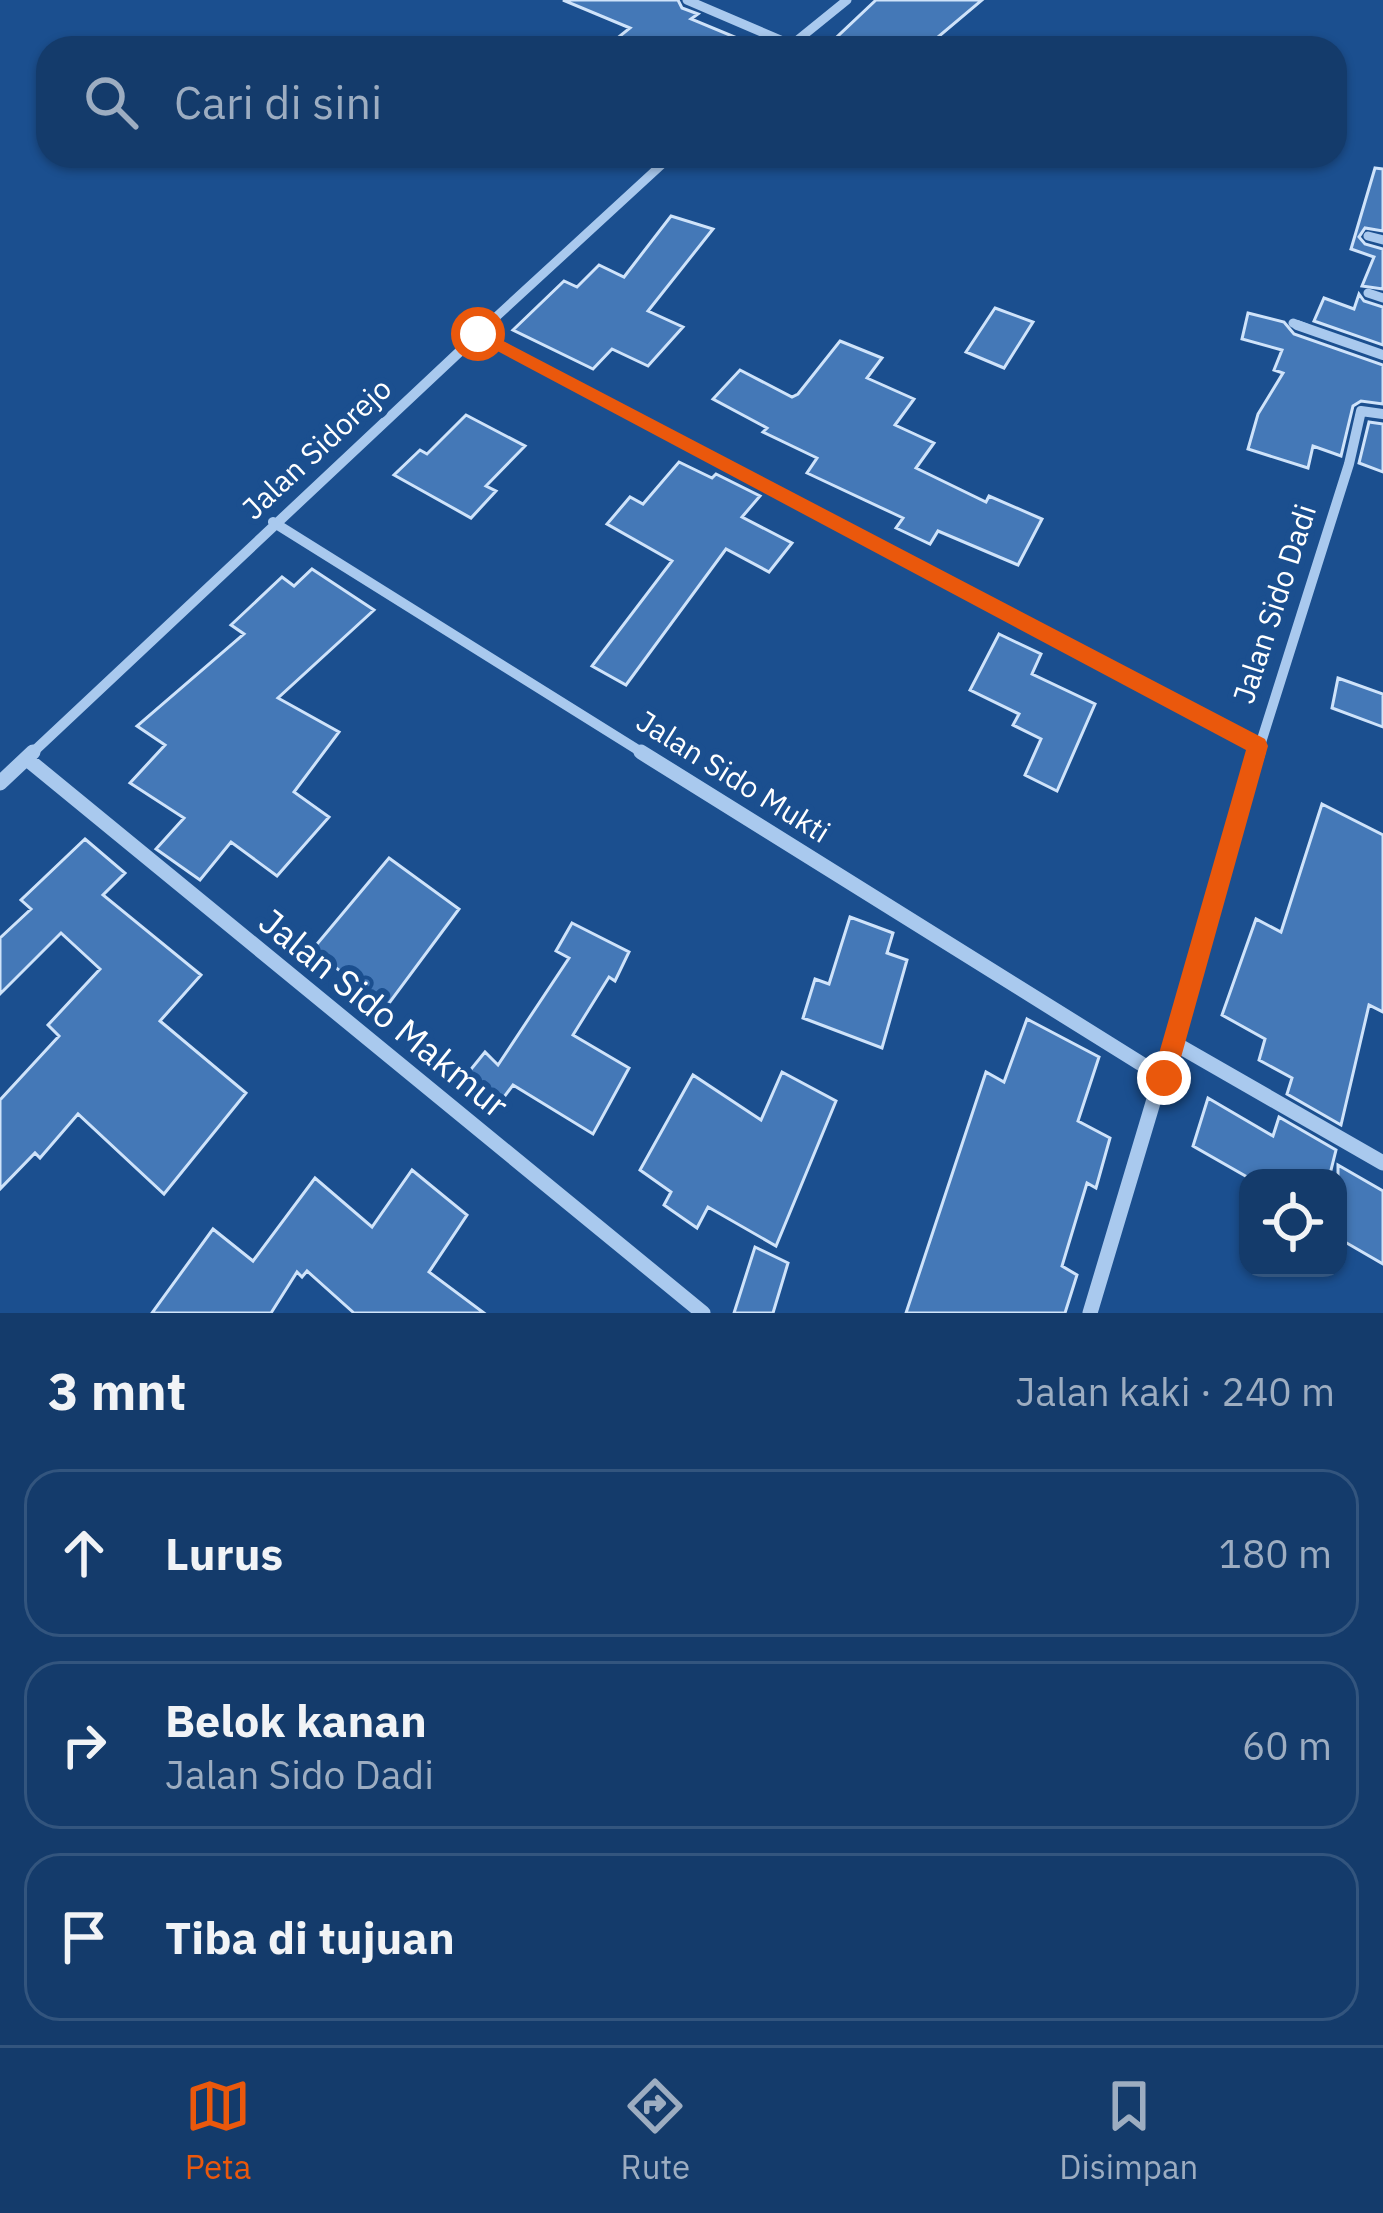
<!DOCTYPE html>
<html lang="id">
<meta charset="utf-8">
<style>
:root{--surface:#143b6b;--page:#214673;--text:#f1f3f6;--muted:#9dadc1;--line:#33557e;--accent:#ea580c}
body{margin:0;font-family:"IBM Plex Sans",sans-serif;background:var(--page);color:var(--text)}
.controls{position:absolute;right:36px;bottom:36px;display:grid;overflow:hidden;border-radius:24px;box-shadow:0 3px 9px #0004}
.controls button{width:108px;height:108px;display:grid;place-items:center;padding:0;border:0;border-bottom:3px solid var(--line);background:var(--surface);color:var(--text);font:60px sans-serif}
.stop{position:absolute;width:36px;height:36px;margin:-27px;border:9px solid #ea580c;border-radius:50%;background:#fff}
.stop.end{background:#ea580c;border-color:#fff;box-shadow:0 3px 12px #0008}
.list{margin:0;padding:0;list-style:none}
h2{display:flex;justify-content:space-between;align-items:center;height:156px;margin:0;padding:0 48px;font-size:51px}
h2 small{font-size:39px;font-weight:400;color:var(--muted)}
.list li{display:grid;grid-template-columns:78px 1fr auto;gap:36px;align-items:center;box-sizing:border-box;height:168px;margin:0 24px 24px;padding:0 24px;border:3px solid var(--line);border-radius:36px}
.list b{display:block;font-size:45px;white-space:nowrap}
.list p{margin:0;font-size:39px;white-space:nowrap;color:var(--muted)}
.list em{font-size:39px;font-style:normal;color:var(--muted)}
.icon{flex:none;width:66px;height:66px;fill:none;stroke:currentColor;stroke-width:2;stroke-linecap:round;stroke-linejoin:round}
.map{position:relative;flex:none;width:1383px;height:1313px;overflow:hidden}
.search{position:absolute;background:var(--surface);box-shadow:0 3px 9px #0004;left:36px;right:36px;top:36px;height:132px;display:flex;align-items:center;gap:30px;box-sizing:border-box;padding:0 42px;border-radius:36px;color:var(--muted);font-size:45px}
.sheet{height:732px;background:var(--surface)}
nav{display:flex;justify-content:space-around;align-items:center;box-sizing:border-box;height:168px;border-top:3px solid var(--line);background:var(--surface);font-size:33px;color:var(--muted)}
nav a{display:grid;justify-items:center;gap:6px}
nav .on{color:var(--accent)}
.map>svg:first-child{display:block}
.building{fill:#4478b7;stroke:#cfe3fa;stroke-width:3}
.lines{fill:none;stroke-linecap:round;stroke-linejoin:round}
.minor-far2{stroke:#a9c9ee;stroke-width:9}
.minor-far1{stroke:#a9c9ee;stroke-width:10}
.minor{stroke:#a9c9ee;stroke-width:15}
.route{fill:#ea580c}
.labels{text-anchor:middle;stroke-width:12;stroke-linejoin:round;paint-order:stroke}
.street-label{font-size:30px;fill:#fff;stroke:#1b4f8f}
.near-street-label{font-size:36px;fill:#fff;stroke:#1b4f8f}
</style>
<div class="map">
<svg width="1383" height="1313" viewBox="0 0 1383 1313">
<rect width="100%" height="100%" fill="#1b4f8f"/>
<path class="building" d="M563,0H678L682,8L698,14L691,19L761,48H605L630,28Z
M876,0H982L925,48H873L838,36Z
M1375,168L1383,169V231L1365,228L1359,237L1365,244L1383,249V289L1362,286L1374,257L1351,249Z
M671,216L713,229L648,311L683,327L648,366L612,349L593,369L513,330L564,281L577,287L599,265L624,277Z
M1359,294L1364,301L1383,307V345L1314,321L1324,298L1354,309Z
M995,308L1033,322L1004,368L966,352Z
M1248,313L1284,322L1294,334L1383,365V404L1361,401L1353,406L1341,456L1313,446L1308,468L1248,449L1258,414L1283,373L1274,370L1282,350L1242,339Z
M840,341L882,358L867,378L914,399L895,425L934,443L916,468L986,502L989,496L1042,519L1018,565L938,531L930,544L896,528L903,518L807,473L817,458L763,432L767,428L713,399L740,370L792,397L798,394Z
M466,415L525,446L486,486L496,491L471,518L394,475L420,450L427,454Z
M1369,422L1383,424V472L1359,463Z
M679,462L712,478L716,474L760,496L742,517L792,543L769,572L726,549L626,685L592,666L672,561L607,524L630,497L643,504Z
M312,569L374,610L278,698L339,732L294,792L329,817L277,876L231,842L200,880L156,849L184,818L130,783L165,745L137,726L244,634L231,625L282,577L294,586Z
M999,634L1041,654L1032,674L1095,704L1057,791L1025,775L1041,739L1013,725L1019,714L970,690Z
M1338,678L1383,694V727L1332,708Z
M1322,804L1383,835V1012L1369,1005L1341,1125L1287,1094L1292,1078L1259,1060L1265,1039L1222,1015L1256,919L1281,932Z
M85,839L125,873L103,895L201,975L160,1021L246,1093L164,1194L78,1114L40,1158L35,1153L0,1189V1100L59,1036L48,1025L100,969L61,933L0,994V938L31,909L21,900Z
M389,858L459,909L387,1006L312,950Z
M850,917L893,933L887,953L907,960L882,1048L803,1018L815,979L829,984Z
M572,923L629,952L615,981L609,977L573,1035L629,1068L593,1134L513,1085L495,1109L463,1079L485,1052L498,1065L569,958L556,951Z
M1027,1019L1099,1057L1078,1121L1110,1138L1096,1188L1087,1183L1062,1266L1077,1275L1065,1313H906L986,1072L1004,1082Z
M782,1072L836,1101L776,1246L708,1207L697,1228L664,1205L671,1192L640,1170L693,1075L761,1120Z
M1208,1098L1273,1136L1279,1117L1336,1150L1329,1178H1249L1193,1146Z
M1338,1165L1383,1191V1264L1338,1238Z
M412,1170L467,1215L429,1272L484,1313H354L307,1271L302,1277L297,1272L271,1313H152L213,1229L253,1261L315,1178L372,1227Z
M755,1247L788,1263L773,1313H734Z"/>
<g class="lines">
<path class="minor-far2" d="M687,0L799,48
M789,47L847,0
M1368,236L1383,240
M1368,293L1383,298
M1293,323L1306,328
M484,328L671,156"/>
<path class="minor-far1" d="M1297,325L1383,355
M478,334L1257,746
M273,522L646,755
M30,755L488,325
M1257,755L1349,464L1361,411L1383,414"/>
<path class="minor" d="M641,752L1164,1078
M27,759L703,1313
M0,783L33,752
M1174,1043L1383,1163
M1090,1313L1258,752"/>
</g>
<path class="route" d="M473,331H484L1265,739L1268,746L1173,1086H1156L1152,1078L1246,750L473,338Z"/>
<g class="labels">
<g class="street-label">
<text transform="translate(317 449) rotate(-43)" y="10">Jalan Sidorejo</text>
<text transform="translate(1275 604) rotate(-72)" y="10">Jalan Sido Dadi</text>
<text transform="translate(733 777) rotate(32)" y="10">Jalan Sido Mukti</text>
</g>
<g class="near-street-label">
<text transform="translate(384 1013) rotate(39)" y="13">Jalan Sido Makmur</text>
</g>
</g>
</svg>
<div class="controls">
<button><svg class="icon" aria-label="locate" viewBox="0 0 24 24"><circle cx="12" cy="12" r="6"/><path d="M12 2v4M12 18v4M2 12h4M18 12h4"/></svg></button>
</div>
<div class="stop" style="left:478px;top:334px"></div>
<div class="stop end" style="left:1164px;top:1078px"></div>
<div class="search"><svg class="icon" aria-label="search" viewBox="0 0 24 24"><circle cx="10" cy="10" r="6"/><path d="M15 15l6 6"/></svg>Cari di sini</div>
</div>
<section class="sheet">
<h2>3 mnt<small>Jalan kaki · 240 m</small></h2>
<ul class="list">
<li><svg class="icon" aria-label="ahead" viewBox="0 0 24 24"><path d="M12 20V5M6 11l6-6 6 6"/></svg><div><b>Lurus</b></div><em>180 m</em></li>
<li><svg class="icon" aria-label="right" viewBox="0 0 24 24"><path d="M7 20v-9h11M14 6l5 5-5 5"/></svg><div><b>Belok kanan</b><p>Jalan Sido Dadi</p></div><em>60 m</em></li>
<li><svg class="icon" aria-label="arrive" viewBox="0 0 24 24"><path d="M6 21V4h12l-3 4 3 4H6"/></svg><div><b>Tiba di tujuan</b></div></li>
</ul>
</section>
<nav>
<a class="on"><svg class="icon" aria-label="map" viewBox="0 0 24 24"><path d="M3 6l6-2 6 2 6-2v14l-6 2-6-2-6 2zM9 4v14M15 6v14"/></svg>Peta</a>
<a><svg class="icon" aria-label="directions" viewBox="0 0 24 24"><path d="M12 3l9 9-9 9-9-9zM9 14v-3h6M13 9l2 2-2 2"/></svg>Rute</a>
<a><svg class="icon" aria-label="saved" viewBox="0 0 24 24"><path d="M7 4h10v16l-5-4-5 4z"/></svg>Disimpan</a>
</nav>
